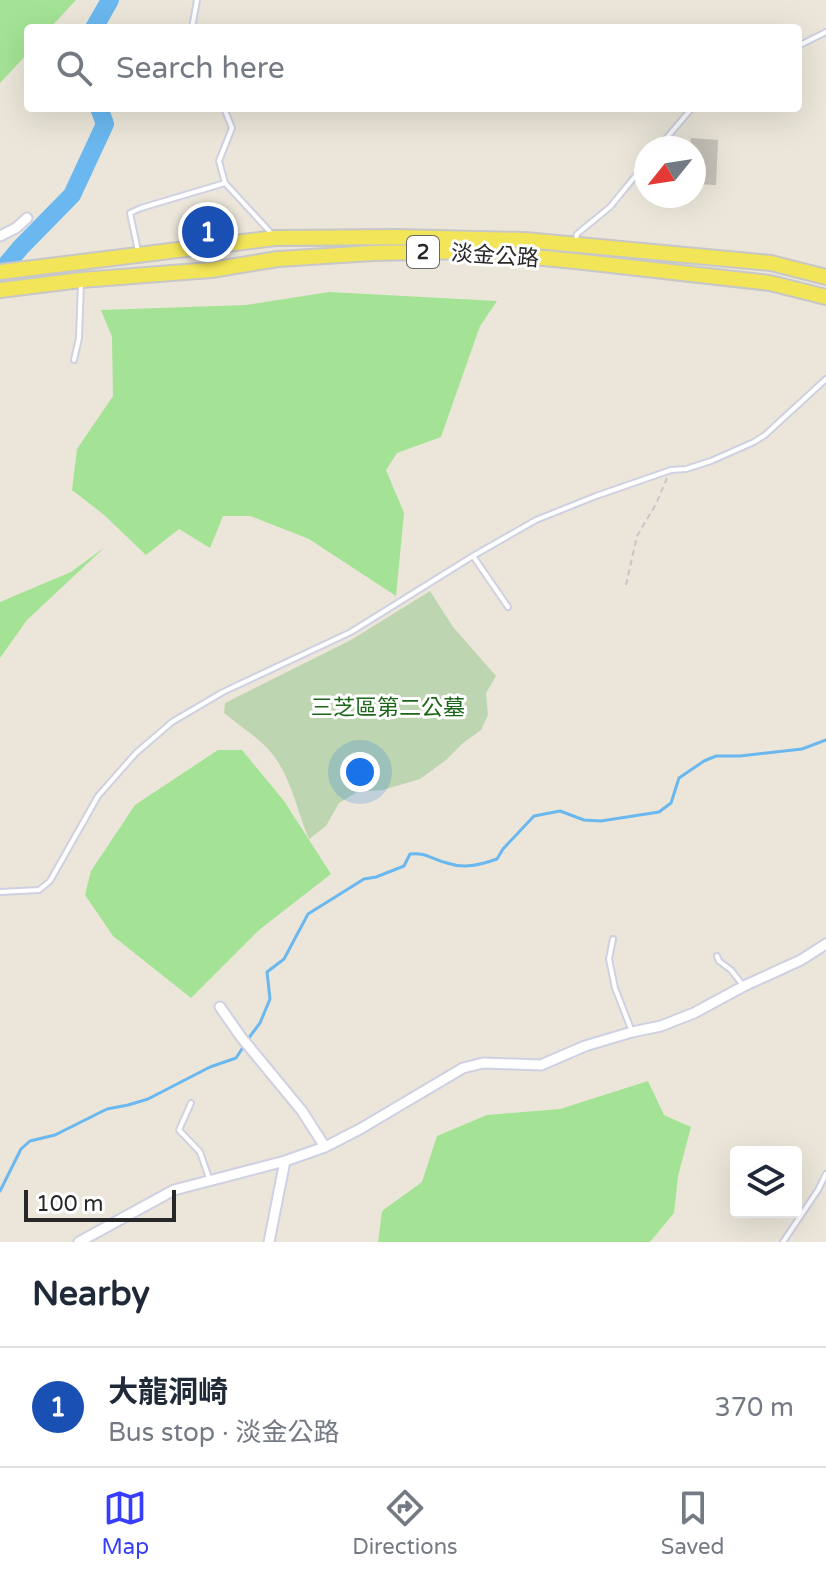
<!DOCTYPE html>
<meta charset="utf-8">
<style>
:root{--surface:#fff;--page:#f6f6f7;--text:#1f2937;--muted:#747a83;--line:#e0e1e3;--accent:#363dfb}
body{margin:0;font-family:"Varela Round","Noto Sans TC",sans-serif;background:var(--page);color:var(--text)}
.controls{position:absolute;right:24px;bottom:24px;display:grid;overflow:hidden;border-radius:8px;box-shadow:0 8px 32px #0002}
.controls button{width:72px;height:72px;display:grid;place-items:center;padding:0;border:0;border-bottom:2px solid var(--line);background:var(--surface);color:var(--text);font:40px sans-serif}
.compass{position:absolute;left:634px;top:136px;width:72px;height:72px;border-radius:50%;background:var(--surface);box-shadow:0 8px 32px #0002;rotate:240deg}
.scale{position:absolute;left:24px;bottom:20px;width:152px;box-sizing:border-box;padding-left:8px;border:4px solid #282828;border-top:0;font-size:22px;line-height:28px;white-space:nowrap;color:#282828;-webkit-text-stroke:6px #fff;paint-order:stroke}
.you{position:absolute;left:360px;top:772px;width:28px;height:28px;margin:-20px;border:6px solid #fff;border-radius:50%;background:#1a73e8;box-shadow:0 0 0 12px #1a73e833}
.badge{display:grid;place-items:center;width:52px;height:52px;border-radius:50%;background:var(--accent);color:#fff;font-size:26px;font-weight:700}
.pin{position:absolute;translate:-50% -50%;border:4px solid #fff;box-shadow:0 2px 8px #0006}
.list{margin:0;padding:0;list-style:none}
h2{display:flex;justify-content:space-between;align-items:center;height:104px;margin:0;padding:0 32px;font-size:34px}
h2 small{font-size:26px;font-weight:400;color:var(--muted)}
.list li{display:grid;grid-template-columns:52px 1fr auto;gap:24px;align-items:center;box-sizing:border-box;height:120px;padding:0 32px;border-top:2px solid var(--line)}
.list b{display:block;font-size:30px;white-space:nowrap}
.list p{margin:0;font-size:26px;white-space:nowrap;color:var(--muted)}
.list em{font-size:26px;font-style:normal;color:var(--muted)}
.icon{flex:none;width:44px;height:44px;fill:none;stroke:currentColor;stroke-width:2;stroke-linecap:round;stroke-linejoin:round}
.map{position:relative;flex:none;width:826px;height:1242px;overflow:hidden}
.search{position:absolute;background:var(--surface);box-shadow:0 8px 32px #0002;left:24px;right:24px;top:24px;height:88px;display:flex;align-items:center;gap:20px;box-sizing:border-box;padding:0 28px;border-radius:8px;color:var(--muted);font-size:30px}
.sheet{height:224px;background:var(--surface)}
nav{display:flex;justify-content:space-around;align-items:center;box-sizing:border-box;height:112px;border-top:2px solid var(--line);background:var(--surface);font-size:22px;color:var(--muted)}
nav a{display:grid;justify-items:center;gap:4px}
nav .on{color:var(--accent)}
.map>svg:first-child{display:block}
.green{fill:#a4e395}
.cemetery{fill:#bdd5b0}
.lines{fill:none;stroke-linecap:round;stroke-linejoin:round}
.stream{stroke:#6ab8ef;stroke-width:3}
.river{stroke:#6ab8ef;stroke-width:18}
.building{fill:#c6c3b9}
.service-casing{stroke:#cfd0e2;stroke-width:8}
.minor-casing{stroke:#cfd0e2;stroke-width:13}
.primary-casing{stroke:#c7c7c7;stroke-width:18}
.path{stroke:#c7c7c7;stroke-width:2;stroke-dasharray:6 4;stroke-linecap:butt}
.service{stroke:#fff;stroke-width:4}
.minor{stroke:#fff;stroke-width:9}
.primary{stroke:#f2e558;stroke-width:14}
.labels{text-anchor:middle;stroke-width:6;stroke-linejoin:round;paint-order:stroke}
.shield{fill:#fff;stroke:#686868;stroke-width:2}
.shield-label{font-size:20px;font-weight:bold;fill:#282828}
.street-label{font-size:22px;fill:#282828;stroke:#fff}
.park-label{font-size:22px;fill:#1d6518;stroke:#fff}
</style>
<div class="map">
<svg width="826" height="1242" viewBox="0 0 826 1242">
<rect width="100%" height="100%" fill="#ebe6d9"/>
<path class="green" d="M0,0H76L50,28H28V53L0,83Z
M329,292L497,301L480,326L441,437L397,453L386,470L404,513L396,596L309,539L250,516H223L210,548L179,529L146,555L103,514L72,490L77,449L113,396L112,337L101,310L246,305Z
M105,547L27,620L0,658V602L71,572Z
M218,750H242L284,801L331,874L259,930L191,998L113,936L85,895L91,871L135,805Z
M648,1081L664,1115L691,1127L678,1176L674,1213L650,1242H378L382,1211L422,1182L437,1136L487,1115L560,1109Z"/>
<path class="cemetery" d="M430,591L453,627L496,676L486,693L488,715L481,730L463,743L446,760L420,779L383,790L357,792L339,803L326,826L309,839C295,807 290,768 263,744C251,733 236,723 224,713L225,703L351,640Z"/>
<g class="lines">
<path class="stream" d="M248,1039L260,1023L270,999L267,972L284,959L308,914L364,879L376,877L404,866L410,854C426,852 431,859 447,863C464,869 480,865 497,859L503,849L534,816L560,811L584,820L601,821L659,812L671,803L679,778L704,761L716,756H740L802,749L826,740
M0,1191L21,1149L30,1141L55,1135L107,1109L128,1105L148,1099L210,1067L236,1058L244,1046"/>
<path class="river" d="M94,28L110,0
M0,272L21,247L72,195L105,124L99,108"/>
</g>
<path class="building" d="M691,138L718,140L716,185L694,184V148H690Z"/>
<g class="lines">
<g class="service-casing">
<path id="service" d="M192,28L197,0
M798,46L826,32
M224,108L232,128L219,161L225,183L272,234
M658,148L692,108
M576,239L577,234L610,207L646,163
M138,251L130,213L141,208L225,183
M74,360L79,338L81,282
M473,556L508,607
M0,892L39,890L50,881L98,796L136,753L172,722L223,692L351,632L473,556L536,520L596,496L671,470L686,469L711,461L754,442L765,435L826,379
M613,939L609,959L615,988L631,1029
M717,956L719,961L731,970L742,984
M191,1103L179,1130L200,1152L209,1178
M783,1242L818,1190L826,1174"/>
</g>
<g class="minor-casing">
<path id="minor" d="M0,236L16,228L27,218
M220,1007L241,1037L302,1111L325,1147
M79,1242L174,1190L285,1161L325,1147L360,1129L463,1068L483,1063L541,1065L585,1046L632,1032L661,1026L694,1013L744,986L801,960L826,944
M269,1242L285,1161"/>
</g>
<g class="primary-casing">
<path id="primary" d="M0,272L275,238L399,237L525,240L771,263L826,277
M0,290L81,280L211,270L278,259L373,253L470,251L575,261L770,283L826,297"/>
</g>
<path class="path" d="M626,585L637,536L656,504L667,478"/>
<use href="#service" class="service"/>
<use href="#minor" class="minor"/>
<use href="#primary" class="primary"/>
</g>
<g class="labels">
<rect class="shield" x="407" y="236" width="32" height="32" rx="6"/>
<g class="shield-label">
<text x="423" y="259">2</text>
</g>
<g class="street-label">
<text transform="translate(495 255) rotate(4)" y="8">淡金公路</text>
</g>
<g class="park-label">
<text x="388" y="715">三芝區第二公墓</text>
</g>
</g>
</svg>
<div class="controls">
<button><svg class="icon" aria-label="layers" viewBox="0 0 24 24"><path d="M12 4l9 5-9 5-9-5zM3 14l9 5 9-5"/></svg></button>
</div>
<svg class="compass" viewBox="-18 -18 36 36"><path d="M0-13l5 13h-10z" fill="#e53935"/><path d="M0 13l5-13h-10z" fill="#747a83"/></svg>
<div class="scale">100 m</div>
<div class="you"></div>
<div class="pin badge" style="left:208px;top:232px;background:#1a4fb4">1</div>
<div class="search"><svg class="icon" aria-label="search" viewBox="0 0 24 24"><circle cx="10" cy="10" r="6"/><path d="M15 15l6 6"/></svg>Search here</div>
</div>
<section class="sheet">
<h2>Nearby<small></small></h2>
<ul class="list">
<li><span class="badge" style="background:#1a4fb4">1</span><div><b>大龍洞崎</b><p>Bus stop · 淡金公路</p></div><em>370 m</em></li>
</ul>
</section>
<nav>
<a class="on"><svg class="icon" aria-label="map" viewBox="0 0 24 24"><path d="M3 6l6-2 6 2 6-2v14l-6 2-6-2-6 2zM9 4v14M15 6v14"/></svg>Map</a>
<a><svg class="icon" aria-label="directions" viewBox="0 0 24 24"><path d="M12 3l9 9-9 9-9-9zM9 14v-3h6M13 9l2 2-2 2"/></svg>Directions</a>
<a><svg class="icon" aria-label="saved" viewBox="0 0 24 24"><path d="M7 4h10v16l-5-4-5 4z"/></svg>Saved</a>
</nav>
